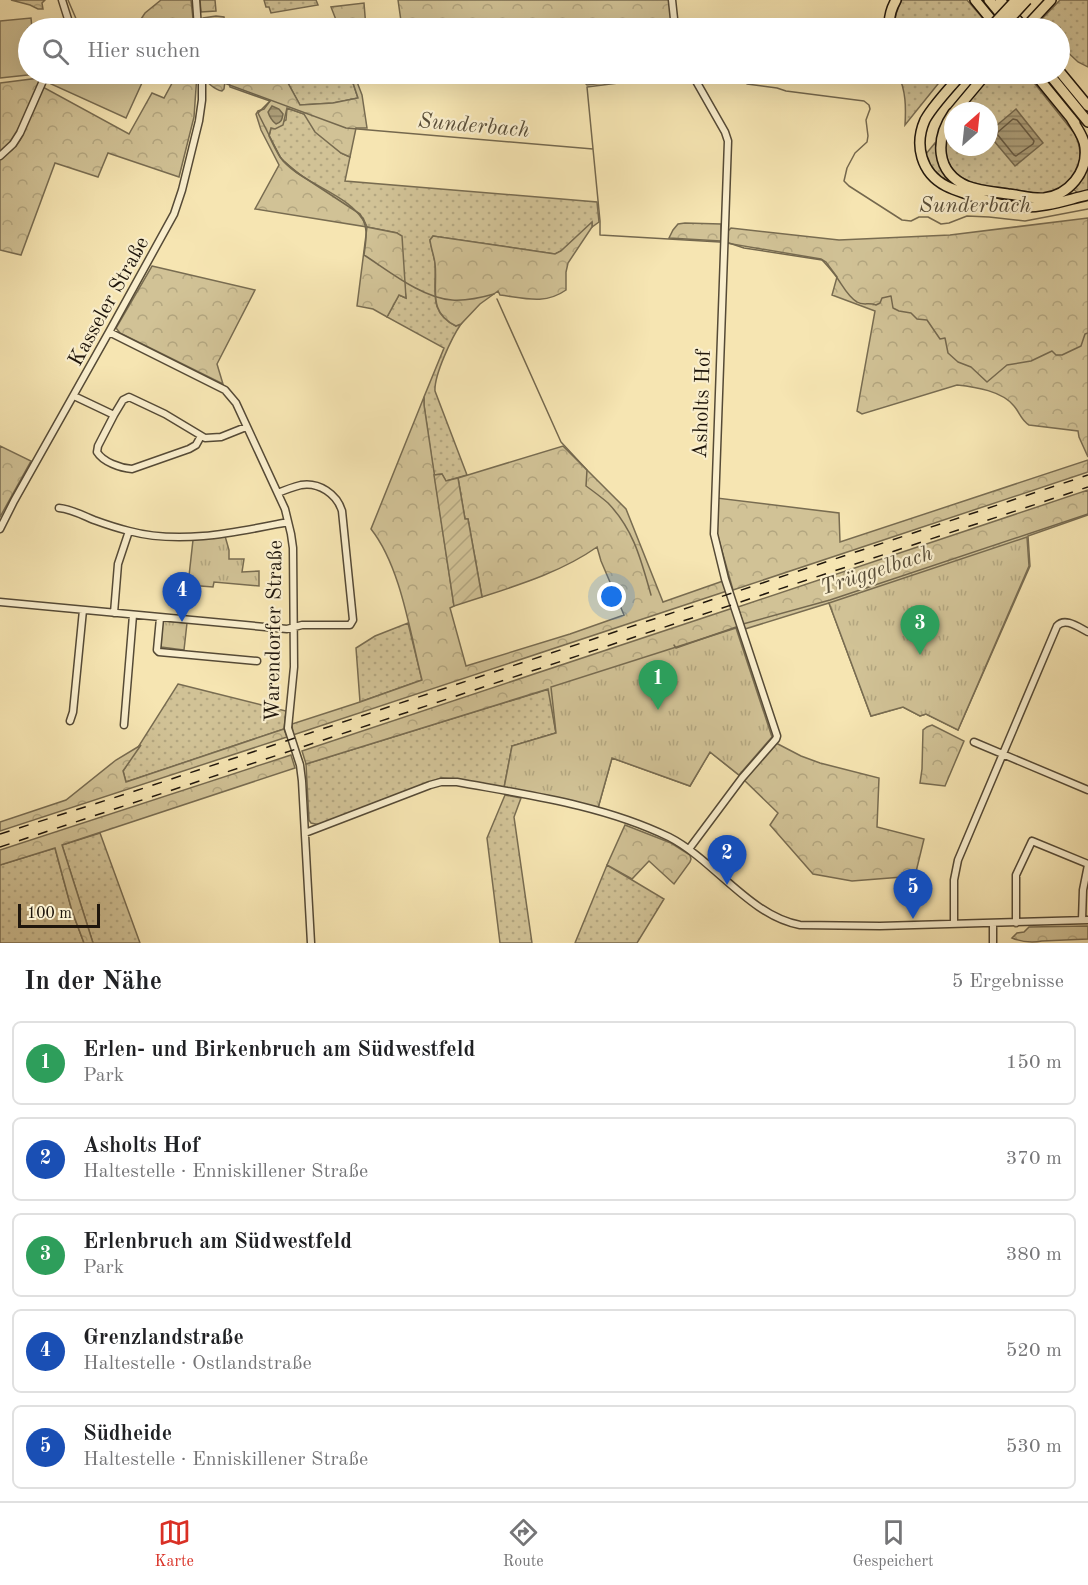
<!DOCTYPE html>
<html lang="de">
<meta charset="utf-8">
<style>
:root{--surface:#fff;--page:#f6f6f6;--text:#202124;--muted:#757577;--line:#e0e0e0;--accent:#d93025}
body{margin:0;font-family:"Old Standard TT",serif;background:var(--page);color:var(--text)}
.compass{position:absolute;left:944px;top:102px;width:54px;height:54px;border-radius:50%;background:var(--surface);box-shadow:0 6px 24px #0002;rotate:27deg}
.scale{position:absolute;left:18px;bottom:15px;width:82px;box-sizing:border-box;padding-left:6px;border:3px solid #1f160c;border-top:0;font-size:16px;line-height:21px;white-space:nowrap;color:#1f160c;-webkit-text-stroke:4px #f9eecd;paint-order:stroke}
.you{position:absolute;left:612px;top:597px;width:21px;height:21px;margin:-15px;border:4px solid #fff;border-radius:50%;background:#1a73e8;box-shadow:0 0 0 9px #1a73e833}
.badge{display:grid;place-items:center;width:39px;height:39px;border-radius:50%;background:var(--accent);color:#fff;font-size:20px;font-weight:700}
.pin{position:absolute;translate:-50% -50px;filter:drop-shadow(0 2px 3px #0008)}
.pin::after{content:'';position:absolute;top:32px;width:21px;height:18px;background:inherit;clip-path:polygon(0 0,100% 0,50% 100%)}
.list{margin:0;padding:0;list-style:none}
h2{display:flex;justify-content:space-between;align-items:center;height:78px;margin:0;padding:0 24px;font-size:26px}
h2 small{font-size:20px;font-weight:400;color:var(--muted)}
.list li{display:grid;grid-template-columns:39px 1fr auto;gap:18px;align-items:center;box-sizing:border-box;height:84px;margin:0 12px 12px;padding:0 12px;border:2px solid var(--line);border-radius:9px}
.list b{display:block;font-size:22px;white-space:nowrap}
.list p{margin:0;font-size:20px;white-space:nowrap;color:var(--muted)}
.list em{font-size:20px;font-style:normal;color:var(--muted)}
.icon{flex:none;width:33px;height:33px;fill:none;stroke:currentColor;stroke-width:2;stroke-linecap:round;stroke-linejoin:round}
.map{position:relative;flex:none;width:1088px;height:943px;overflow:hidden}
.search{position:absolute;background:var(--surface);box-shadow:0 6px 24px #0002;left:18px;right:18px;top:18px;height:66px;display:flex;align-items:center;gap:15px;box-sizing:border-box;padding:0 21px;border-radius:33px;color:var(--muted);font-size:22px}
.sheet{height:558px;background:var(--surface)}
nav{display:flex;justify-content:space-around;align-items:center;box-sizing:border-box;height:84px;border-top:2px solid var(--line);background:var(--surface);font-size:16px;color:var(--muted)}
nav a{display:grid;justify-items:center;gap:3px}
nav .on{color:var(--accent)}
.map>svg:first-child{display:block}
.grass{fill:url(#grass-dots);stroke:#786c51;stroke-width:1.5}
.forest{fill:url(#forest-crowns);stroke:#786c51;stroke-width:1.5}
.park{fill:url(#park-tufts);stroke:#786c51;stroke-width:1.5}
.garden{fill:url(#garden-furrows);stroke:#786c51;stroke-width:1.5}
.pitch{fill:#d1c296;stroke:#786c51;stroke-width:1.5}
.water{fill:url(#water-rules);stroke:#74684e;stroke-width:1.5}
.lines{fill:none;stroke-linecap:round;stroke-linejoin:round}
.shore{stroke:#665a43;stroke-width:1.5}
.stream{stroke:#74684e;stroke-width:1.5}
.minor-casing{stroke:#554a36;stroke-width:9}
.highway-casing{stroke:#1f160c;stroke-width:12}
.minor{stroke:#f9eecd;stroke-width:6}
.highway{stroke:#f6e5b2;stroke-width:9}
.rail{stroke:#1f160c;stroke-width:1.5;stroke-dasharray:10 10;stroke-linecap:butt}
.highway-bridge-casing{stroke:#1f160c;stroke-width:12;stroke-linecap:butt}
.highway-bridge{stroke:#f6e5b2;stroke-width:9}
.labels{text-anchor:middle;stroke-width:4.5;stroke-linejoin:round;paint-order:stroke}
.street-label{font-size:21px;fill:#1f160c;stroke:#f9eecd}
.water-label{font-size:22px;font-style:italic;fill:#584d38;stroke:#f9eecd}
</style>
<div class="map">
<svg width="1088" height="943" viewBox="0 0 1088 943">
<defs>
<pattern id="grass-dots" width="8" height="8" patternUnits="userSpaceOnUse" patternTransform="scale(1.5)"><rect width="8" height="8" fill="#d1c296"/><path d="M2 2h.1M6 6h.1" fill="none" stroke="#b3a680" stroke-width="1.8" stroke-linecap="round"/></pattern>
<pattern id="forest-crowns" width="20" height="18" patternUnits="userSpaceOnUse" patternTransform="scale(1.5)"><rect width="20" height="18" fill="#d1c296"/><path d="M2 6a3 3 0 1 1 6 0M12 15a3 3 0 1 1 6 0" fill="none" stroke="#b3a680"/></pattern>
<pattern id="park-tufts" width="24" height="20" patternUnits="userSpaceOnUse" patternTransform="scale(1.5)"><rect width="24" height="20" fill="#d1c296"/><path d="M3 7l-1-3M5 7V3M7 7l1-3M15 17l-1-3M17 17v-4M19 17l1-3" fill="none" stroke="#b3a680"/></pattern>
<pattern id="garden-furrows" width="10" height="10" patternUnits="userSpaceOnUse" patternTransform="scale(1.5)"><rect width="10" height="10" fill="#d1c296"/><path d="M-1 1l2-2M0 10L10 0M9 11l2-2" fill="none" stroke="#b3a680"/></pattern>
<pattern id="water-rules" width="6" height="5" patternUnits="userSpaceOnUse" patternTransform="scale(1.5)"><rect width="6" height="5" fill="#ad9f7a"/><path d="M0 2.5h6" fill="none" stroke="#8c8162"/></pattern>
</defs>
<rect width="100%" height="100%" fill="#f6e5b2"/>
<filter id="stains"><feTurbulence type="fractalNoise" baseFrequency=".00333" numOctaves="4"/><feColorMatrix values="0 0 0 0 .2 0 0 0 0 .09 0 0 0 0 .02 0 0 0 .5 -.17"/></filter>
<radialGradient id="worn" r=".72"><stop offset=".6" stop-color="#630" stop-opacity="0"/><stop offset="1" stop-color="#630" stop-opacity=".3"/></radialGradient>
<path class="grass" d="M264,0H316L318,5L271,13L269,7H266Z
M902,0H967L987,23L982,28H895C894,18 897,9 902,0Z
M1060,0H1088V67L1078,62L1060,45V28H1046L1040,21Z
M230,74H279L229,82Z
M283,74H350L358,98L333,103L300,105Z
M898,74H946L905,125C906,107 906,91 898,74Z
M992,74H1027L1075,134C1088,163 1074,189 1042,194C1030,192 1017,190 1004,188C983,185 958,185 948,161C942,147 946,134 953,121V147H989V111H961Z
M287,108L304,114L341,153L350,157L345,181L597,202L599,222L592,227V223L561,251L555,254L433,236L430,240C431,248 434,256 435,263C437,289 427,312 456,326L461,324C452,337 434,375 435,391L467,475L446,481L442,474L434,475L424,405V397L444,348L387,317L399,295L406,298L397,233L367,227L363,218L302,176L282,160L269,136L271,128L286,120Z
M935,143L938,156L948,176L1036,201V203C1026,203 1017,203 1008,202C989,199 946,186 934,172C930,167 928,161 925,155Z
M1088,165V192L1078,193L1073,189L1081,180Z
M408,623L422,680L360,702L356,648L375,636Z
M178,684L286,711L284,729L126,782L123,771Z
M549,689L556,733L512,746L504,788L457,779L441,778L320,825L311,823L309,820L306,764Z
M505,795L521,798L514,817L532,943H500L487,838Z
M100,833L140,943H93L62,845Z
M55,848L72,911L84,943H0V865Z
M607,865L664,899L637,943H575Z"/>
<path class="forest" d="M11,0H45L42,3L43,9H38L30,5Z
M161,0H191L194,28H135L145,13Z
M200,0H215L216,11L201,12Z
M398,0H669L672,28H402Z
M364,3L366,28L338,25L331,7Z
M216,16L224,17L225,28H202L201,21L203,18Z
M40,74H44C32,100 24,134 0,152V83L39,78Z
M177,74H197L194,117L179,177L108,153L98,177L55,163L21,255L0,250V159L12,150L20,140L43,87L129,134L152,93L164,98Z
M206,74H226L224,89L222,91C215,90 212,86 207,82Z
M279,74H283L300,105L333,103L358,98L350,74H354L362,95L367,128H356L350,157L341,153L315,132L304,114L287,108L283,125L275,129L271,128L269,136C273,144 277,154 283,161C307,187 352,194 367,227L397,233L402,236L406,298L399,295L387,317L373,309L357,306L367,227L255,209L279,165L261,130L256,114L258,111L264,109L270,101L230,87L229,82Z
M535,74H682L587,85L585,83Z
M1088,218V457L1079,437L1078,431L1029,425C1021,420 1020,413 1014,406C1002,391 976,387 957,385L862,414L857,411L875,311L832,295L837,277L826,262L821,259L726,243L727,232L731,228L839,240L950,235Z
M592,222V227L568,263L566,272V290C545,305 524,298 500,295L498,291L480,304L461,324L456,326C427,312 438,289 435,263C434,256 431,248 430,240L433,236L555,254L561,251Z
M685,223L721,224V241L669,238L673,230L678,224Z
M152,266L255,290L217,364L223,384L120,333L116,328Z
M424,397V405L454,606L450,608L466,666L570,634L624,615L601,561L597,547C563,571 522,584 482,597L468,519H465L458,478L563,446L626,509L663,602L723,581L727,591L293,735L292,724L360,702L422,680C410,633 401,567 371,529Z
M0,446L31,461L0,517Z
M1088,460V472L733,590L717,533V498L839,513L840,542Z
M1088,490V515L1028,536L1030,566L958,730L926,714L920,716L903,707L871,716L829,603L745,629L738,607Z
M733,608L774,737L740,776L710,752L690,786L612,758L598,808L573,801L512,746L556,733L548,689L306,764L302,751Z
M932,725L964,741L945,786L920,783L922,769L923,730L927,727Z
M284,729L287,737L0,831V822L66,800L116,760L141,745L123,771L126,782Z
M776,743L801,756L820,763L879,778L877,827L924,839L915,876L852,881L813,874L770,825L778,813L744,780Z
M291,755L295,768L62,845L93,943H84L72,911L55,848L0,865V850Z
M625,825L671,843L690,855L691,859L690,862L674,884L649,861L632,879L607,865Z
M1088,926V939L1042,941C1031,943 1022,942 1012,938L1017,933L1024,932L1029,927Z"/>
<path class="park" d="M225,536L229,550V559H244L242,572L259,571V586L214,582L213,587L188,585L193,540Z
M1027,537L1029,566L958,730L926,714L920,716L903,707L871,716L829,603Z
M164,621L187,623L184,650L161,647L162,624Z
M736,628L772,737L739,775L710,752L690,786L612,758L598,808L573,801L504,788L512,746L556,733L551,687Z"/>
<path class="garden" d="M442,474L446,481L458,478L465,519H468L482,597L454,606L434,475Z"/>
<path class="pitch" d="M31,18L32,28H28V74H37L0,78V21Z
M56,74H146L126,118L51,84Z"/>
<path class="water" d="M272,106L279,109L283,114C282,119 282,122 276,124C272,121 270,118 268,112Z
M1016,109L1043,143L1015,166L989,135V132Z"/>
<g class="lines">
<path class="shore" d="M1013,119L1017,120L1034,141L1033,144L1016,156L1014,155L997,134L998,132Z"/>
<path class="stream" d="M68,0L80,28
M689,74L587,87L600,221V235L720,242
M734,74L747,84L777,88L786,91L864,101L869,105L870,109L866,120L868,136L867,142L855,153L847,168L844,181L849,186L902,220L911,221L919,217H928L941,224L949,223L967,216L989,217L1025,221L1088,209
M205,76L346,128L593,149
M270,101L258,113L280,157L284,161L296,172L360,214C369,227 366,240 364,255C389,271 422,298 452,300C466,301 480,298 494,294
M726,242L744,248L822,260C827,265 831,270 835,275C842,284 847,296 857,302C863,306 869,302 876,305L880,303L882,298L891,296L893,308L899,311L911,313L917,319L927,320L940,339L945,338L948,353L958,362L971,367L987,382L1007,365L1031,361L1052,351L1056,355H1062L1081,346L1085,334L1088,333
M497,299L561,442L587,470L586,486C593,491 601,497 608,503C634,530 641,560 651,595
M743,624L830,600L1088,514
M674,645L676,648L739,626"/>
<g class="minor-casing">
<path id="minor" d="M62,0L68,19L66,28
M196,0L198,28
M672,0L675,28
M0,156L13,144L20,133L46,74
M109,332L225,390L236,403L285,509L291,534L293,548L294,667L288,728L300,765L302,781L311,943
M74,396L114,415L98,446L97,452C103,462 120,468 132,469L189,449L196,445L201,436
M114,415L123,400L129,397L165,414L205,438L221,437L246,427
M59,508C71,509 82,515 94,520C105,524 117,528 129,531C181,545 237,532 288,522
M0,529L14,501L109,332L174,214L182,190L199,121L202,100V74
M0,602L287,629L302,625H350L353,620L342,511C337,494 319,482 301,485C293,487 285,490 278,493
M114,613L118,564L129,531
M160,618L157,650L159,652L257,661
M70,721L73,712L83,610
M124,725L133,615
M974,742L1088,790
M305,833L430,785L441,782H457C528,795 603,805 669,837C714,860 750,916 800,925L880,926L1088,920
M689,849L742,778L776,739L777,736L725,579L714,534L728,141L725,132L692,74
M1082,920L1083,890L1088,865
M1016,923V875L1032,841L1088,864
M954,924V880L958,860L1057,626C1065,617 1078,627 1088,632
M993,943V923"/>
</g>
<g class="highway-casing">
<path id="highway" d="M975,0L998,28
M989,0L1012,28
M1000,0L1024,28
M890,28C888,18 891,9 896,0
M1025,28L1051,0
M1060,72L1088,106
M962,74C952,85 932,107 925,120C914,145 921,173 946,186C954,190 964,193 972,196C988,201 1004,207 1021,207C1044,208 1066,200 1088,195
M1035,74L1075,123
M1049,74L1088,122
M955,111L986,74
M953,113C935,139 935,172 967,186C980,191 995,192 1008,194C1019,195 1033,199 1044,198C1069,195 1088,172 1085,147C1084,136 1076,127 1071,118"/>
</g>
<use href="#minor" class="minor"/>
<use href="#highway" class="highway"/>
<path class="rail" d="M0,834L132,792L1088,475
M0,847L1088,487"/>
<g class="highway-bridge-casing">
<path id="highway-bridge" d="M990,28L1016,0
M1001,28L1027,0"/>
</g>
<use href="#highway-bridge" class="highway-bridge"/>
</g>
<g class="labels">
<g class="street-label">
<text transform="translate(108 301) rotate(-61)" y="7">Kasseler Straße</text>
<text transform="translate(701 404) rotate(-88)" y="7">Asholts Hof</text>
<text transform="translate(273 631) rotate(-89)" y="7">Warendorfer Straße</text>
</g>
<g class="water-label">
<text transform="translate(474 124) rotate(5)" y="8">Sunderbach</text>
<text x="975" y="212">Sunderbach</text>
<text transform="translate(876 569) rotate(-18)" y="8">Trüggelbach</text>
</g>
</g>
<rect width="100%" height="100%" filter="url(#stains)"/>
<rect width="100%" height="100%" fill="url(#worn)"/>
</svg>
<svg class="compass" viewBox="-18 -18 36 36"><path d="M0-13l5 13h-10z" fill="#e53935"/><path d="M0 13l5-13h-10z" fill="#757577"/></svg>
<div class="scale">100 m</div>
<div class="you"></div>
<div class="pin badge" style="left:658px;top:710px;background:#2e9e5b">1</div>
<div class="pin badge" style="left:727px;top:885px;background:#1a4fb4">2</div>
<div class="pin badge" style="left:920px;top:655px;background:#2e9e5b">3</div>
<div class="pin badge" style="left:182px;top:622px;background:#1a4fb4">4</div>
<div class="pin badge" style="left:913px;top:919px;background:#1a4fb4">5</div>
<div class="search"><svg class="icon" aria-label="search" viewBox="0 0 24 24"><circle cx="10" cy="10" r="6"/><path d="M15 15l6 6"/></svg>Hier suchen</div>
</div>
<section class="sheet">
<h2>In der Nähe<small>5 Ergebnisse</small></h2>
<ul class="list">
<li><span class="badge" style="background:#2e9e5b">1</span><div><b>Erlen- und Birkenbruch am Südwestfeld</b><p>Park</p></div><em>150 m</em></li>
<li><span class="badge" style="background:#1a4fb4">2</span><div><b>Asholts Hof</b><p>Haltestelle · Enniskillener Straße</p></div><em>370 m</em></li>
<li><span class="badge" style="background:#2e9e5b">3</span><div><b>Erlenbruch am Südwestfeld</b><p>Park</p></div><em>380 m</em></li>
<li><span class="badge" style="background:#1a4fb4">4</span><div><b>Grenzlandstraße</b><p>Haltestelle · Ostlandstraße</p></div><em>520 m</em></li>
<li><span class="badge" style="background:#1a4fb4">5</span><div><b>Südheide</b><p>Haltestelle · Enniskillener Straße</p></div><em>530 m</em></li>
</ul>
</section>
<nav>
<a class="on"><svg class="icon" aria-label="map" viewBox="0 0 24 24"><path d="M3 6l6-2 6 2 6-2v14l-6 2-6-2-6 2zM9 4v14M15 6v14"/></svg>Karte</a>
<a><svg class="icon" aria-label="directions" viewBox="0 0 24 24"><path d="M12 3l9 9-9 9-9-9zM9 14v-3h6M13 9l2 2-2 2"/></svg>Route</a>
<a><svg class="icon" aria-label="saved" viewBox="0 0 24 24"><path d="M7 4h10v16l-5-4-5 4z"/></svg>Gespeichert</a>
</nav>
